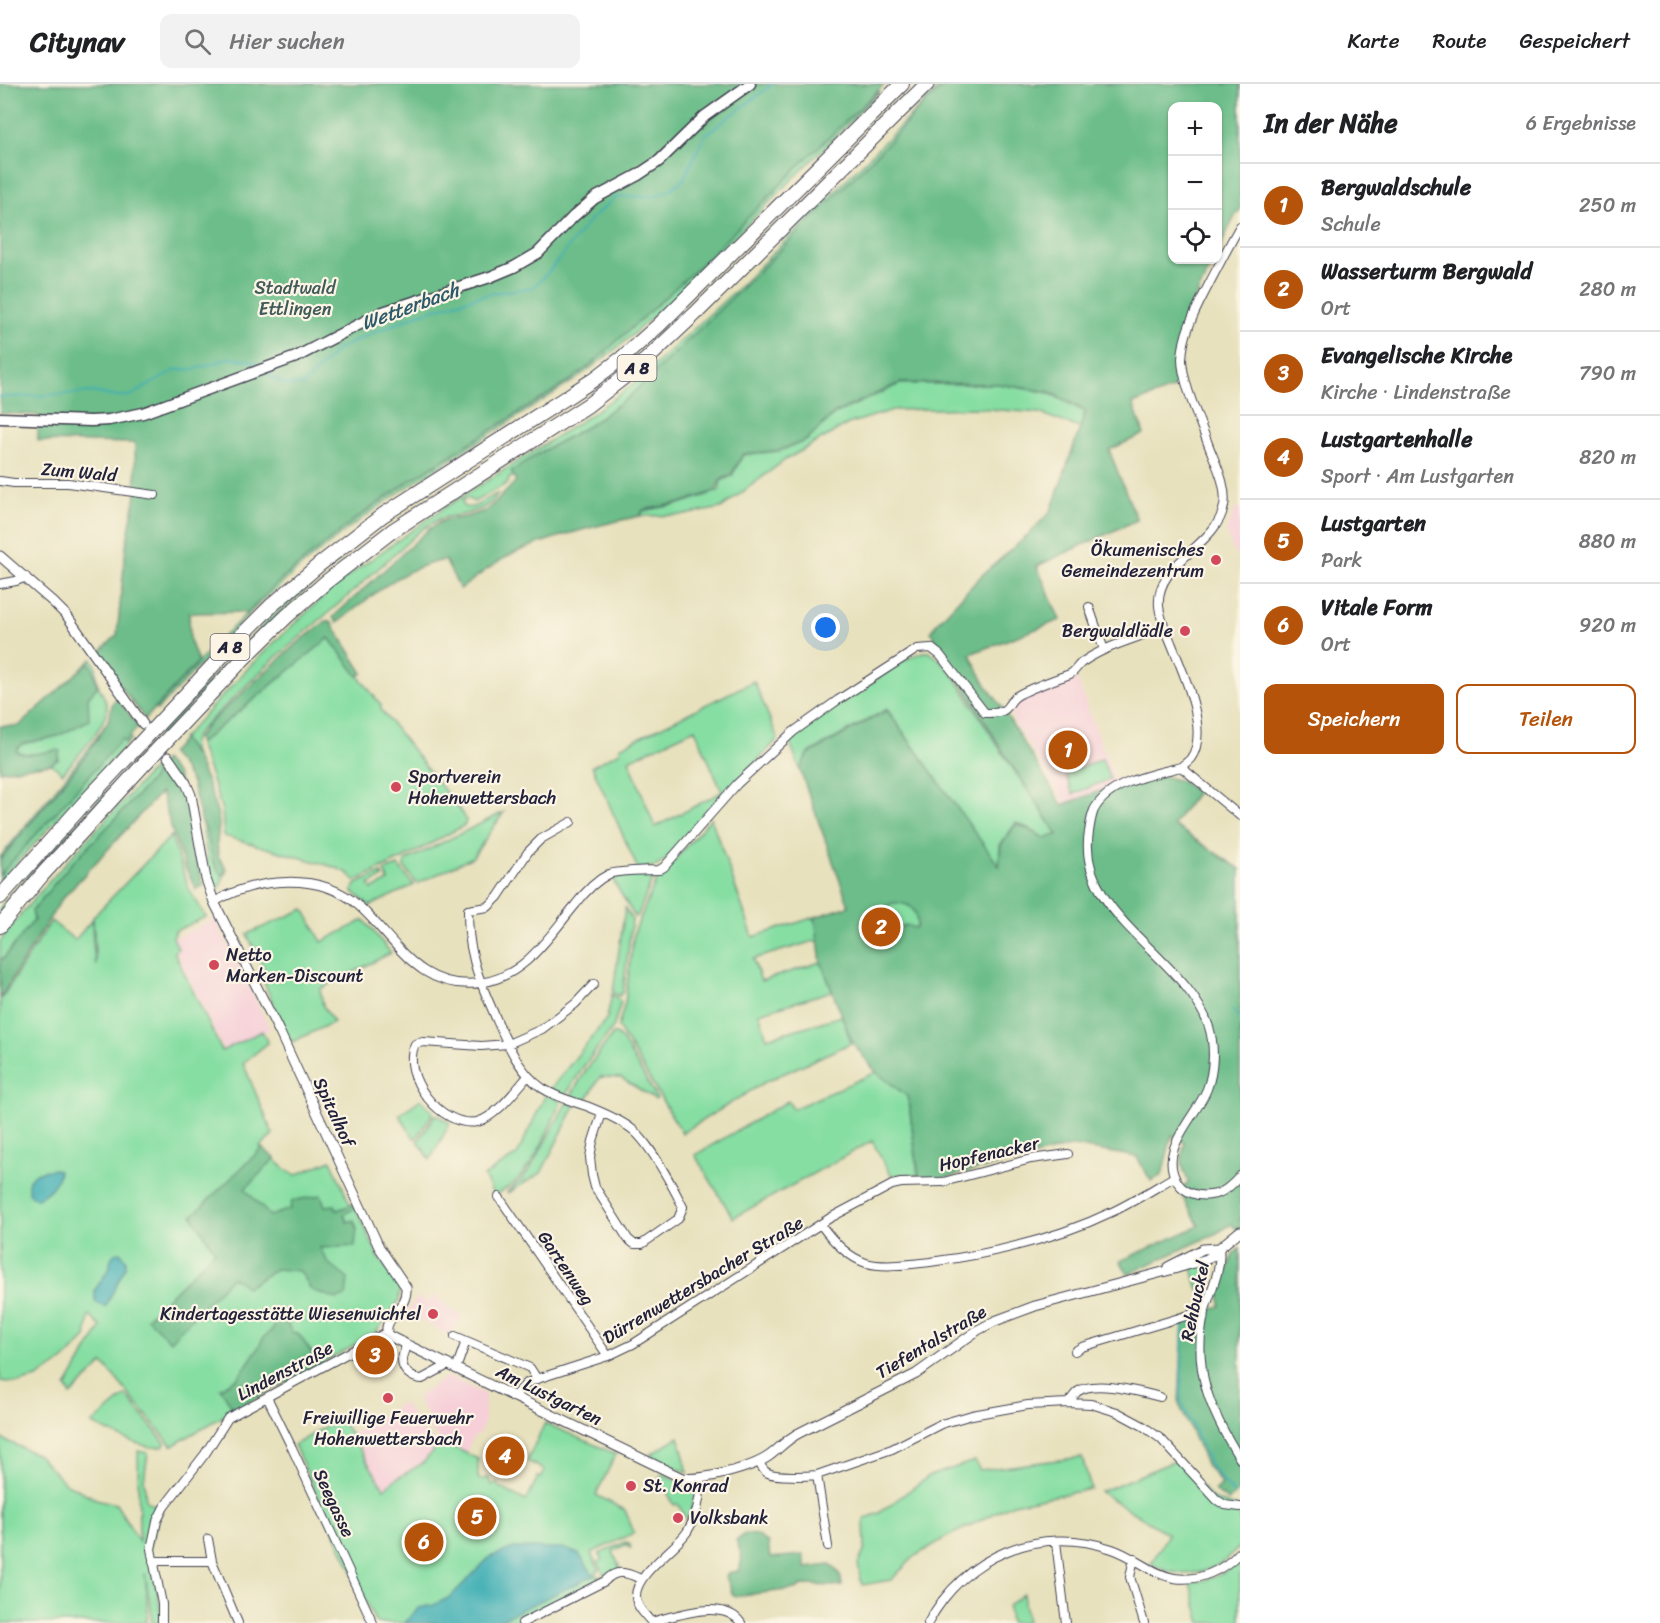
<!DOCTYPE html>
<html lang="de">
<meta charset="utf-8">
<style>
:root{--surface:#fff;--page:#f2f2f2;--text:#202124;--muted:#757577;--line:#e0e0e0;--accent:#b45309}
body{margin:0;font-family:Sriracha,sans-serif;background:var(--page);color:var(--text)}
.controls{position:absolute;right:18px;top:18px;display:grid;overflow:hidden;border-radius:12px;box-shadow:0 2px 4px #0004}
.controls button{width:54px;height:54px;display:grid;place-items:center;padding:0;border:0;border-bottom:2px solid var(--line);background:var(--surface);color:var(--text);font:30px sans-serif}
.you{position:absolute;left:826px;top:544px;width:21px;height:21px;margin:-15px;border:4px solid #fff;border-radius:50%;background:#1a73e8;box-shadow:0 0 0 9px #1a73e833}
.badge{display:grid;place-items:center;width:39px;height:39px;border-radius:50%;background:var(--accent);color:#fff;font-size:20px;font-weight:700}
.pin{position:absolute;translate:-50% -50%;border:3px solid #fff;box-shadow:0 2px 6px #0006}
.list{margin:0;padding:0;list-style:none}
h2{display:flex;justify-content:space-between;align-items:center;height:78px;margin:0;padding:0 24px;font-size:26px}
h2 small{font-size:20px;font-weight:400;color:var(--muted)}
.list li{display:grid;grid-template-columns:39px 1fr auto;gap:18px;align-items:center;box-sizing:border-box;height:84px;padding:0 24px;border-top:2px solid var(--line)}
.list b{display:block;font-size:22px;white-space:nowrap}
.list p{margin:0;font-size:20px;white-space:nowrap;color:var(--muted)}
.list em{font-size:20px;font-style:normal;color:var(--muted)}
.actions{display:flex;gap:12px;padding:18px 24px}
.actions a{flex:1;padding:14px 0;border:2px solid var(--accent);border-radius:12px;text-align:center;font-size:21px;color:var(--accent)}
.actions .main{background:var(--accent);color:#fff}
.icon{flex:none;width:33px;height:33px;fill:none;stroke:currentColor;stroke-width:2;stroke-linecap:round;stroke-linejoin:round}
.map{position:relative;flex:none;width:1240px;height:1539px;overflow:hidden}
header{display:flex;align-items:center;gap:36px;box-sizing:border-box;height:84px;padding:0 30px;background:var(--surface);border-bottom:2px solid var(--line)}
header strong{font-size:28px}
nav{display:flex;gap:33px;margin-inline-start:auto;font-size:21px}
.search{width:420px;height:54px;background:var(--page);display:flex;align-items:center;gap:15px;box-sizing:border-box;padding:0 21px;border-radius:12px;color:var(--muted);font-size:22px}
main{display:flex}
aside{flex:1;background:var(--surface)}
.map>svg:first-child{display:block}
.built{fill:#f6cfd8}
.green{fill:#86dea3;stroke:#54806f;stroke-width:1.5;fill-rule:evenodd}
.forest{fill:#6cbd89;stroke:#477062;stroke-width:1.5;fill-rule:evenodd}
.water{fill:#3daeb4;stroke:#306878;stroke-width:1.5}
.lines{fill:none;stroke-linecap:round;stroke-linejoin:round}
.stream{stroke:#3daeb4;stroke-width:2}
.minor-casing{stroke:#403f4e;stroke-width:10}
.tertiary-casing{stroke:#403f4e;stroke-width:11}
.secondary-casing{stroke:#403f4e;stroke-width:13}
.motorway-casing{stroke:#403f4e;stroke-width:16}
.minor{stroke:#fff;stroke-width:8}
.tertiary{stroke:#fff;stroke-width:9}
.secondary{stroke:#fff;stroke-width:10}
.motorway{stroke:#fff;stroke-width:14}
.poi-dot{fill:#d1495b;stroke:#fcf5e5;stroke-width:2}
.labels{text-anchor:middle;stroke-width:4.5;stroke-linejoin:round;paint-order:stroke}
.shield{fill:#fcf5e5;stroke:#63616e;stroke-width:1.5}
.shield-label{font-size:16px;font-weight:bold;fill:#22223b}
.park-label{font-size:18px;fill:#405a5a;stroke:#fcf5e5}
.street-label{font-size:18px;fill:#22223b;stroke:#fcf5e5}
.poi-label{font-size:18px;fill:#22223b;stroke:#fcf5e5;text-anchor:start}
.water-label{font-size:20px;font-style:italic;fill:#2d5a6b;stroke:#fcf5e5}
</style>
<header>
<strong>Citynav</strong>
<div class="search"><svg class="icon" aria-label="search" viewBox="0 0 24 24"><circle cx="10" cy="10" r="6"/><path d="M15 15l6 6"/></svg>Hier suchen</div>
<nav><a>Karte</a><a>Route</a><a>Gespeichert</a></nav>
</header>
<main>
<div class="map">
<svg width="1240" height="1539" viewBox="0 0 1240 1539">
<rect width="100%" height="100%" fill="#fcf5e5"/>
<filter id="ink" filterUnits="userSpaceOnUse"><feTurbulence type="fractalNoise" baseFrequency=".0167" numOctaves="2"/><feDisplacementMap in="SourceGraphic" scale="12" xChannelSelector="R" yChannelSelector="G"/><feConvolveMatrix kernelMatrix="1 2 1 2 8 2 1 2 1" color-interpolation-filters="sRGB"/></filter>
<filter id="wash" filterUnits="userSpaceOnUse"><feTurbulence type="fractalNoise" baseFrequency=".008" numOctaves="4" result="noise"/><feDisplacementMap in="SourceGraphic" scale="24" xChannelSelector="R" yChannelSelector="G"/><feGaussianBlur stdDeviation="1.35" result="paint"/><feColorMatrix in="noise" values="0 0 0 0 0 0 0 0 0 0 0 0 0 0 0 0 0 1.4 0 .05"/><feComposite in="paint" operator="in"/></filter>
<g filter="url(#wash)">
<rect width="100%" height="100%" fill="#e7e1bd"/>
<path class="built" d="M1240,423V470L1235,471L1226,447L1235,425Z
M1077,595L1116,700L1065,720L1011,632L1019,617Z
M215,835L270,945L225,969L171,856Z
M434,1211L444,1220L462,1233L449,1251L416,1234L413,1236L405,1228L420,1212L426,1219Z
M447,1292L485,1310L484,1339L479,1350L474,1352L466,1369L441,1357L427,1342L432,1339L416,1314Z
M402,1319L407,1323L420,1345L439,1360L423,1379L396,1395L384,1404L351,1351Z"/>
<path class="green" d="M942,0H946L924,20L882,65L741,205L630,312L588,342L541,368L512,387L514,392L509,394L508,399L474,418L467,414L462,417L464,423C478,426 486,413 498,410L492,418L481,425L466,430L441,434L422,445L349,511L274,575L199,647C192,656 191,661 195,672L182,655L251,581L284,549L331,506L363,481L444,424L578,339L623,308L646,289L738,204Z
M879,7L880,8L673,214L622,260L575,296L401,407L346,446L304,480L254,525L157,626L155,625L211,565L271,505L338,448L414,394L568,298L592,280L706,176L807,74Z
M900,300H998L1049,309L1085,328L1080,344L1039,329L977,324L893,326L848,340L785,376L721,424L685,431L641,432L643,427L680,420L719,407L721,397L732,392L743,371L779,367L806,357L835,330Z
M338,475L341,476C275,529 218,591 160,653L158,651L267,537Z
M329,554L381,621V626L463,730L466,736L465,741L406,773L355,797L348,789L334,783L224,752L222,726L210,690L199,660Z
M923,568H929L938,574L953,590L1003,670L1058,751L1044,754L1028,744L1016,739L1000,761L999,783L887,625L807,670L800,686L789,656C816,635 845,616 874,597C890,586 905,574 923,568Z
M92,575C99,586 95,586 97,597C99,606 106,613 107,623C108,640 74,676 63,689L51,680L59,675L57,666L31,671L17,668L16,665L22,660L58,652L88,636V613L97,603L93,585L89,578Z
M754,597L778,655L664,777L657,782L638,785L592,682L620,668V663ZM695,645L722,708L655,743L629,676Z
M105,642L89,668L0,776V773L86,668Z
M129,653L131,655L0,797V791L122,655L125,657Z
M150,659L152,661L36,786L0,829V824L11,811Z
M1102,675L1110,695L1073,710L1065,690Z
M154,684L156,685L152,695L117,733L69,782L32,827L34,836L3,876L0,875V857L22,829L62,783Z
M504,728L473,773L417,800L404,783L405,777Z
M711,734L753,853L815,833L818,856L753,875L761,897L821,878L832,907L759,929L767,954L842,932L851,959L765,998L682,1049L618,943L625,919L634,849L659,790L666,786Z
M202,739L206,746L211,768L222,791L226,788L219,805L214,803L212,800L208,781Z
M171,752L189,805L206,833L175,847L173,853L178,865L174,868L222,967L262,947L268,959L243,979L273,1050L260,1063L288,1087L296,1091L331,1076L350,1120H354L379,1174L400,1202L399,1217L374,1251L234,1326L172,1362L103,1279L71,1311L66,1303L101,1243L89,1231L86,1254L64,1276L37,1294L18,1299L0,1297V917L51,837L75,856L92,836L93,862L96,882L93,833Z
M398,782L414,801L370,822L352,807L356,800L381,789L383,793L369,801L372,805L389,797L384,787Z
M651,791L652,796L638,831L635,833L614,798V794L620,792Z
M892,819C910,818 917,824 917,842L915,844L896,845L887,862L871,858C861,842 879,828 892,819Z
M625,824L632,835L623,908L619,912L613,908Z
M304,825L322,858L364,836L391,869L320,905L323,922L334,938L292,958L283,943L264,898L269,895L247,850Z
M612,910L621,918L613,944L584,982L565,1012L550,1006L607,934Z
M613,950H616L622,955L657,1014L655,1015L621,994L600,993L584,1020L569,1015L586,986Z
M876,988L908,1013L918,1091H891L872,1057L733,1134L695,1071L788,1017L793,1025Z
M546,1010L561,1017C549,1045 537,1078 514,1099C508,1104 500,1108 494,1112L484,1092L517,1071Z
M421,1015L432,1027V1031L416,1054H414L399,1031Z
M567,1018L575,1022L541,1089L508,1109L507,1108L520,1097L530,1085Z
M435,1031H437L450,1039L430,1076L418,1057Z
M1208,1180C1217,1185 1210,1195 1208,1203L1198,1206L1192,1184Z
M126,1311L165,1359L164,1362C148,1369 108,1347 92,1340Z
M340,1334L384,1404L396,1395L423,1379L441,1357L478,1375V1394L482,1396L488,1393L491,1401L496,1399L501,1404L526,1417L538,1393L541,1394L545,1386L527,1377L545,1339L616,1370L596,1411L625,1426L634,1449L591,1469L599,1486L595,1488L597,1493L601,1492L603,1495L510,1539H376L294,1361Z
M679,1353L688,1389L650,1371Z
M0,1354L38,1371L65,1399L96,1415L116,1420L139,1457L138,1367L148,1369L144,1396L146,1417L161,1424L148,1466L160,1520V1539H151L152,1532L145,1489L148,1531L146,1539H0Z
M1082,1373L1091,1405L1013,1420L945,1454L915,1472L891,1496L862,1501L858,1480L865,1465L864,1435L879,1429L929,1392L975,1377L980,1386Z
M1177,1376L1213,1415L1240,1425V1462C1216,1490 1184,1498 1151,1480L1168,1450L1100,1408Z
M663,1390L693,1403L696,1407L694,1418L687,1436L678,1420L674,1421L659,1393Z
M625,1458L629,1459L631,1464H629L627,1460L613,1467L620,1485L608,1491H604L598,1478L602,1476L599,1470Z
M1240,1476V1539H1201L1190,1499C1210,1496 1225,1490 1240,1476Z
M1023,1510L1027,1539H1010L1008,1523L1010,1520Z"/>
<path class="forest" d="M0,0H885L807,74L706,176L592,280L568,298L414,394L354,436L283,494L248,528L189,529L190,556L198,578L145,635L97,571L117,551L126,462L136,411L135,359L38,357V331L0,329Z
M946,0H1240V126L1235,132L1218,167V22H1172V176H1213L1184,239L1175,273L1181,301L1133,320L1144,350L1109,366L1137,436L1037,482L1060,536L970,570L984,598L1001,622L1062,721L1116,701L1159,691L1181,697L1197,708L1173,741L1240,785V1151L1232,1140L1215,1150L1128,1190L1120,1177L1199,1142L1179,1107L1189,1098C1181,1084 1180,1074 1185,1059L1172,1051L1162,1091L1151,1097L1137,1073L1074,1062L944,1094L919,1093L908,1013L876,988L852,958L821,878L815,833L849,822L800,686L807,671L887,626L999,782L1001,761L1016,740L1028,745L1044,754L1058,751L1004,669L931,548L936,540L982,491L1028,451L1051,427L1086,327L1050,308L998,300L900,299L835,329L805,357L778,367L743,370L731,391L720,396L716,407L680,419L643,426L640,432C598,441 549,453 510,471C492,480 476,494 460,505L445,476C401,483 371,513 337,539L333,533L429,445L444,436L466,433L485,427L496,418L516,397L511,387L541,368L588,342L630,312L741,205L882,65L924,20ZM892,819C910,818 917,824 917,842L915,844L906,841L896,845L887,862L871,858C861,842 879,828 892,819Z
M326,537L331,538L363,589L358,592L329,554L199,660L197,654L206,642L295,561Z
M89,578L93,585L97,603L88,613L89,636L58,652L22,660L17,665V668C31,673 43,668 57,666L60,667L58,675L51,680L0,687V642H19Z
M117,615L120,617L138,643L125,658L122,655L0,791V776L89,668L108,637L113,618Z
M183,656L195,672L207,698L217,728L219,740L217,759L218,772L227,786L222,791L216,784L213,777L206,746L202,739L192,699L180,680L170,669Z
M164,676L177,691L187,717L203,801L196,805L186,785L174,753L161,708L61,816L0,914V875H3L34,836L32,827L69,782L117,733L152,695L155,686Z
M262,1064L275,1074L245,1105L270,1132L290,1125L292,1117L321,1111L325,1122L335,1121L337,1126L354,1120L356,1124L344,1130L347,1138L354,1136L357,1144L355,1162L320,1164L329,1180L348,1195L346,1212L337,1215L311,1206L300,1187L276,1185L247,1203L232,1193L170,1257L147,1234L215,1167L192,1132Z
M1240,1164V1406L1228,1417L1215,1407L1222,1400L1207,1382L1179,1320L1183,1235L1220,1222V1213L1218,1210L1233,1171Z
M280,1227L292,1248L298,1249L320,1281L234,1326L220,1304L238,1294L256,1267L264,1253L274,1244L272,1232Z
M745,1450L756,1451L768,1459L770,1474L803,1471L806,1484L830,1481C838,1486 842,1493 842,1502L802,1501L796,1505L735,1512L732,1509L726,1492L728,1489L738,1487C744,1474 742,1471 736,1457Z"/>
<path class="water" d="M55,1085L59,1087C58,1100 47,1110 36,1115C30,1112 28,1109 28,1103C27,1088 44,1086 55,1085Z
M120,1168L126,1175V1182L106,1222H103L95,1218V1206L110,1183C109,1175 113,1169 120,1168Z
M514,1464H563L579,1470L594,1492L493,1539H405L412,1530L419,1524L434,1521L450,1513L490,1473Z"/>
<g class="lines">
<path class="stream" d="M266,287C277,300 287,302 303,301L337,266L366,252L419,230L476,213L498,208L532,204L547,190L590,136L616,113L655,112L668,107L684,95L704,52L773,0
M0,313L35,312L93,308L111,312H130L176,286L196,285L230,274L251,277L259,281
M1232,926L1240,935
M1183,1239L1181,1317L1211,1383L1234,1410"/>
</g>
</g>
<g filter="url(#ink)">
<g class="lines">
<g class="minor-casing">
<path id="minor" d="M0,397L14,399H68L155,411
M0,500L16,497L26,493
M1089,523L1104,566
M1181,683C1153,690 1109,698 1094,726C1091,733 1090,741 1089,748C1075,831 1186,872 1209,943C1215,962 1214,987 1207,1005C1196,1034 1156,1066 1178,1099C1185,1109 1199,1113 1210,1111C1223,1110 1232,1101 1240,1092
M1181,683C1184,680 1189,677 1191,674C1210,647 1183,588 1172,561C1167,548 1160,536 1159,522C1155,478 1217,462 1224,422C1228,401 1214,377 1207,357C1199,336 1182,297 1182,275C1183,247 1198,222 1210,198C1220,179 1229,161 1240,142
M1181,683L1240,732
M571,738L541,755L528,768L498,813L488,823L468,826C468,842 469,857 473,872C477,893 487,913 495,932C507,959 518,987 542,1004C557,1014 573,1017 589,1023C604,1029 621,1036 633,1046C650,1060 673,1103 683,1123L678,1135L642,1160H634L628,1155L595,1103L592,1091L590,1073L593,1057L602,1029
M214,818C256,794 320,787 359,822C397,856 418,907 480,899C525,893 549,852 576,820C585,808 595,797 609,790C617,787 649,786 659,786L664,783L737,700L793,648L838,616L917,565L931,564L940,571L985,629C1015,630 1003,618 1020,610C1036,602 1054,596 1070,590C1076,587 1078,580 1084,577C1108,561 1138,554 1164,543
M528,992C516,1006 495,1034 477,1038C441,1044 400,992 415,960L423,958L481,962L508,960L542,945L575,920L594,900
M499,1113L608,1272
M821,1141C832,1156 848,1173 866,1179C885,1184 910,1180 930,1178C993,1170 1056,1155 1114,1127C1135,1117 1155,1104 1174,1093
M1219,1164C1222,1186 1211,1205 1205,1226C1191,1283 1210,1327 1240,1375
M455,1252L530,1284L537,1295
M406,1262C405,1266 402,1271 402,1276C402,1287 412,1295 422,1295L448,1281
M1075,1267L1082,1263L1196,1229H1205
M456,1285L466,1257
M267,1313L292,1364L373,1539
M513,1313L527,1299L537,1295L608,1272L633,1260L830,1134L892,1101L901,1099L943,1098L1031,1075L1068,1070
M1068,1319C1071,1316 1074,1311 1077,1308C1093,1295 1142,1308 1160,1313
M759,1378C761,1382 763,1387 768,1389C776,1393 807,1392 817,1391L892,1365L941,1340L972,1331L1028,1321L1068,1319L1091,1320L1117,1328L1143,1342L1161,1355L1217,1416L1225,1421L1240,1423
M817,1391L828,1462
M208,1455L212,1477L238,1539
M1056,1458L1066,1539
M1134,1474L1130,1493L1144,1539
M153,1477H212
M651,1538C676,1532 723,1514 741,1539
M162,1539V1520L151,1465L157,1437L164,1423L205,1370L228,1334L387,1248
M522,1539L605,1497C617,1484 627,1489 641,1495
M652,1539C645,1530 636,1523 636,1512C636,1489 674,1467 687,1448C697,1432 701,1413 700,1395
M928,1539C964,1472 1039,1440 1112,1465C1134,1472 1152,1490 1174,1494C1199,1498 1224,1486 1240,1468"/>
</g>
<g class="tertiary-casing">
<path id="tertiary" d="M0,472L53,518L67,532L143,640
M168,673L186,699L191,711L206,795L214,818L280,949L379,1163L406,1203C408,1227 379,1235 389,1252L682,1394C702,1397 752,1384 769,1372C779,1365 787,1355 799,1349L916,1290L978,1246L995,1237L1035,1222L1174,1185L1207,1175L1214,1171L1219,1164L1240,1147
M1168,1183L1203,1165L1219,1164"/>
</g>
<g class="secondary-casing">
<path id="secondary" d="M0,334L91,337L109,336L143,329L296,273L383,228L490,193L514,183L538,169L574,132L595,114L638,91L659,77L705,32L750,0"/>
</g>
<g class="motorway-casing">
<path id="motorway" d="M0,813L87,716L235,558L272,521L320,480L383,431L564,315L593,296L622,274L659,241L902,0
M0,842L42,791L144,680L245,573L287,532L326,498L392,447L588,321L646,276L698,227L927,0"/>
</g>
<use href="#minor" class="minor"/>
<use href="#tertiary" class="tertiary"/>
<use href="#secondary" class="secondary"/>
<use href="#motorway" class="motorway"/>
</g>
</g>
<g class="poi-dot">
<circle cx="1216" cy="476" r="6"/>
<circle cx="1185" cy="547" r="6"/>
<circle cx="396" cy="703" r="6"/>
<circle cx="214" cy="881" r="6"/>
<circle cx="433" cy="1230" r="6"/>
<circle cx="388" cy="1314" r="6"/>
<circle cx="631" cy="1402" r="6"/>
<circle cx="678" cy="1434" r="6"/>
</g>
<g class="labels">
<g class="shield">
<rect x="617.5" y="271" width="39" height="26" rx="4.5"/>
<rect x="210.5" y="550" width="39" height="26" rx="4.5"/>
</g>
<g class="shield-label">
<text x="637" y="290">A 8</text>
<text x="230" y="569">A 8</text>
</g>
<g class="park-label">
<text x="295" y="210">Stadtwald<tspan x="295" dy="21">Ettlingen</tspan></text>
</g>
<g class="street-label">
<text transform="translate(79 388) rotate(5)" y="6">Zum Wald</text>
<text transform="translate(334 1028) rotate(65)" y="6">Spitalhof</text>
<text transform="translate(989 1070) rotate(-13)" y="6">Hopfenacker</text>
<text transform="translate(566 1184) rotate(56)" y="6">Gartenweg</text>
<text transform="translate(703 1196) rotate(-31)" y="6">Dürrenwettersbacher Straße</text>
<text transform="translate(1195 1217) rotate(-78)" y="6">Rehbuckel</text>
<text transform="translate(931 1258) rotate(-31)" y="6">Tiefentalstraße</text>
<text transform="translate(285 1287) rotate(-28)" y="6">Lindenstraße</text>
<text transform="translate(549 1311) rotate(26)" y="6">Am Lustgarten</text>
<text transform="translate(334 1419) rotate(65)" y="6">Seegasse</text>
</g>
<g class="poi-label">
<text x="1204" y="472" text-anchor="end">Ökumenisches<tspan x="1204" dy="21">Gemeindezentrum</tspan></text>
<text x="1173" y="553" text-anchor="end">Bergwaldlädle</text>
<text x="408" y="699">Sportverein<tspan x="408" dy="21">Hohenwettersbach</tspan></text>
<text x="226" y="877">Netto<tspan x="226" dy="21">Marken-Discount</tspan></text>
<text x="421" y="1236" text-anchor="end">Kindertagesstätte Wiesenwichtel</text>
<text x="388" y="1340" text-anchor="middle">Freiwillige Feuerwehr<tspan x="388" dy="21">Hohenwettersbach</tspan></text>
<text x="643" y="1408">St. Konrad</text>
<text x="690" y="1440">Volksbank</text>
</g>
<g class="water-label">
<text transform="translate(410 222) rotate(-20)" y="7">Wetterbach</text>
</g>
</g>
</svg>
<div class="controls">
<button>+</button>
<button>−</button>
<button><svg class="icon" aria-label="locate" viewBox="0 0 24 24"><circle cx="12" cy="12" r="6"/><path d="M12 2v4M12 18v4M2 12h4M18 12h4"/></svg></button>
</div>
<div class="you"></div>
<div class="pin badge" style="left:1068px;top:666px">1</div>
<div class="pin badge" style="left:881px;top:843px">2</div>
<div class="pin badge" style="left:375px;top:1271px">3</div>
<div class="pin badge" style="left:505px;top:1372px">4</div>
<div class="pin badge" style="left:477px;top:1433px">5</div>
<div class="pin badge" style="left:424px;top:1458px">6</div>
</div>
<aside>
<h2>In der Nähe<small>6 Ergebnisse</small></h2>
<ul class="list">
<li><span class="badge">1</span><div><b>Bergwaldschule</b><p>Schule</p></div><em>250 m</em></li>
<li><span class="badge">2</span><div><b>Wasserturm Bergwald</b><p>Ort</p></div><em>280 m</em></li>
<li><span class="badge">3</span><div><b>Evangelische Kirche</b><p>Kirche · Lindenstraße</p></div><em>790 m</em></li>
<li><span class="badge">4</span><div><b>Lustgartenhalle</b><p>Sport · Am Lustgarten</p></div><em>820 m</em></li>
<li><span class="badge">5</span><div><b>Lustgarten</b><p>Park</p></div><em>880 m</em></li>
<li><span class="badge">6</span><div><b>Vitale Form</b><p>Ort</p></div><em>920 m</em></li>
</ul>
<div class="actions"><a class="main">Speichern</a><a>Teilen</a></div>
</aside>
</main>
